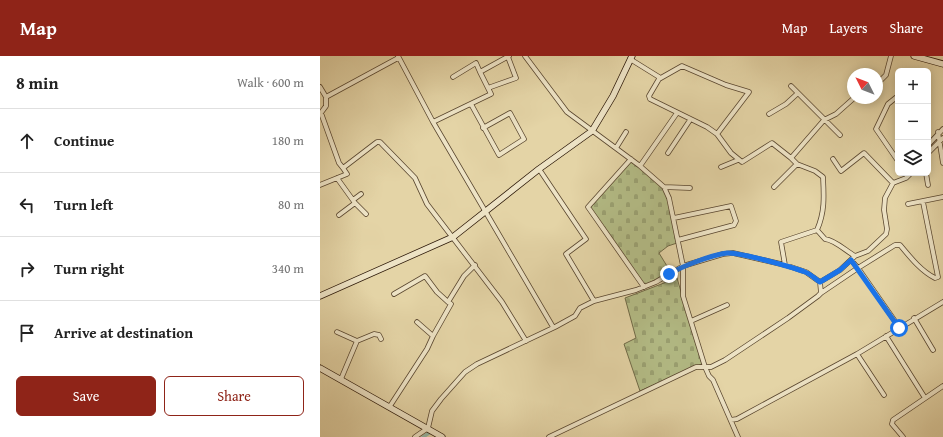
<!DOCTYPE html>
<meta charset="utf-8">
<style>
:root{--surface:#fff;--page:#f6f6f6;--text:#222;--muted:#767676;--line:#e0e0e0;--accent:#8f2418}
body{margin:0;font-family:"Gentium Book Plus",serif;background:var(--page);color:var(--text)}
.controls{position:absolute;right:12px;top:12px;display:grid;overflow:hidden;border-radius:6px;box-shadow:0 2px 10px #0003}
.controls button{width:36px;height:36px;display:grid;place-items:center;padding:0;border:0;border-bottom:1px solid var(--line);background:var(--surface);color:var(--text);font:20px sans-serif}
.compass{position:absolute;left:527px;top:12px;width:36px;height:36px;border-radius:50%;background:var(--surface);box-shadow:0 2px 10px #0003;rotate:312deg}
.stop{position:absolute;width:12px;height:12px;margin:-9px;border:3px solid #1a73e8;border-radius:50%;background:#fff}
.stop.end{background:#1a73e8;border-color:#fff;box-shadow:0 1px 4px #0008}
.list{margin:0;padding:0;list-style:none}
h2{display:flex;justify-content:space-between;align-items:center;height:52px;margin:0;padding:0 16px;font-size:17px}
h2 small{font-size:13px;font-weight:400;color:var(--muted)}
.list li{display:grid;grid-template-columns:26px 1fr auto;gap:12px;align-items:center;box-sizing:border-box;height:64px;padding:0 16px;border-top:1px solid var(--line)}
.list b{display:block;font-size:15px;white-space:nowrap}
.list em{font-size:13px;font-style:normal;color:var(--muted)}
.actions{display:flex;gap:8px;padding:12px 16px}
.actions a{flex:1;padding:9px 0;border:1px solid var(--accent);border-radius:6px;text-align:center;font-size:14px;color:var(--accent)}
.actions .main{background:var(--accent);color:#fff}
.icon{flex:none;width:22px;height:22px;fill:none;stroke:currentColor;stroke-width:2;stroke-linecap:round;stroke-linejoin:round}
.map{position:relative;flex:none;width:623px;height:381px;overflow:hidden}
header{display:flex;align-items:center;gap:24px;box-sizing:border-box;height:56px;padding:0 20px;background:var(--accent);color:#fff}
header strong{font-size:19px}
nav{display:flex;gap:22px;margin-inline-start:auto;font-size:14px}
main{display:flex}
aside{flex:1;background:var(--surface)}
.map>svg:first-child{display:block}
.cemetery{fill:url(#cemetery-stones);stroke:#706a47}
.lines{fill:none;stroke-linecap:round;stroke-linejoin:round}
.canal{stroke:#95b8a8;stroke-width:3.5}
.street-casing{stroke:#59462f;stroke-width:5.5}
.secondary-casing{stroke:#2b1707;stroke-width:7}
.street{stroke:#ede3c5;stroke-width:4}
.secondary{stroke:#ede3c5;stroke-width:5.5}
.route{stroke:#1a73e8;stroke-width:5}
</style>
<header>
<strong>Map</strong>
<nav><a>Map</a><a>Layers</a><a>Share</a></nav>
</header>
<main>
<aside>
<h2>8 min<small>Walk · 600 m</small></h2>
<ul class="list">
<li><svg class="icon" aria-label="ahead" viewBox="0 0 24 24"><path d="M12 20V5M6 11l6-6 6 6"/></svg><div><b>Continue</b></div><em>180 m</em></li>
<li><svg class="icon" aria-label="left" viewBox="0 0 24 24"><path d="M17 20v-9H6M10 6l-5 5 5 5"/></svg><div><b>Turn left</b></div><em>80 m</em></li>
<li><svg class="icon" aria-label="right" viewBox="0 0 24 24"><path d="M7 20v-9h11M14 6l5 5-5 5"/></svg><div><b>Turn right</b></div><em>340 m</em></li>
<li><svg class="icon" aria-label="arrive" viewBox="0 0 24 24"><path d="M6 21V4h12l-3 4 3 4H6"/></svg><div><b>Arrive at destination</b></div></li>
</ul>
<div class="actions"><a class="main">Save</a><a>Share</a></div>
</aside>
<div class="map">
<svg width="623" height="381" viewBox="0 0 623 381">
<defs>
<pattern id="cemetery-stones" width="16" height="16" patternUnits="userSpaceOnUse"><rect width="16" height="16" fill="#b4bd87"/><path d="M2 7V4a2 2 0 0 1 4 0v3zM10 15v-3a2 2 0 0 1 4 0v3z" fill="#9ba273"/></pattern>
</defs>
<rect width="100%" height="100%" fill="#e4d4a6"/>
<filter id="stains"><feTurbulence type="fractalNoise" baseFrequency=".005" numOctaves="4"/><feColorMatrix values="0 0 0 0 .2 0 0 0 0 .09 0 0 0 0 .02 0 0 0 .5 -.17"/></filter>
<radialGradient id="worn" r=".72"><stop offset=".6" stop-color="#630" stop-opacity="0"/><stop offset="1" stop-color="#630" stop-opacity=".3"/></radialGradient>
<path class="cemetery" d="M311,105C322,113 338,123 344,135C352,150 354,170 357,187L348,190L339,197L350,215L324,230L269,152Z
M357,222L382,308L320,335L304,288L316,282L305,242Z"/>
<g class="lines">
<path class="canal" d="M103,381L109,377"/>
<g class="street-casing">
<path id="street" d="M78,0L113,66L233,271
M205,0L247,56L320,110L344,131L349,142L363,210V240L385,311L389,320L393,324L418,381
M310,3L339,21V23L329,40L330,43L387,71L397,78L411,97L422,106L452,87L471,102L504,64L516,58L534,42
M133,21L156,7L160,16
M339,23L362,10L406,29L429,36L397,78
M557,24H561L566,19L571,0
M471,30L520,79
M0,31L6,41
M168,32L160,16L189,0
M578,40L568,48L556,73L578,105
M151,48L179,99L204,83L190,57L163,72
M1,57L19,107L23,112L57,86H60L95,122L107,148L182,246L206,285
M0,58L6,50V41L78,2
M449,58L466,48L478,37
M113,66L171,38L168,32L196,22L188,1
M618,76L623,107
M608,89L623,73
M296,92L306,76
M348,97L370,64
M608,97L623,82
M311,103L268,151L324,231
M513,103L521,115L544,97L573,127
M320,110L357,57
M401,111L418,104
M219,113L266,183L246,198L274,245
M606,117L608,129
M17,122L35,147L46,158
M0,129L27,118L23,112
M344,131L370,132
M454,131L477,108L471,102
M33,144L41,138
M588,148L623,141
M19,159L35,147
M354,162L411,150L416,165L414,169L358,184
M497,174L505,183C515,184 526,195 535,200
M465,209L461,186L497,174C505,156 504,140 503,121L495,115L477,108
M501,237L538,212L531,204
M74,238L105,220L117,236L128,246
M594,262L613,294
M371,265L407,249
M97,266L113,280L131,248L128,246L144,220L155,209
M579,271L538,212L575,189H580C590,201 601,215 615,222L618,221L603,146
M17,276L37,285L21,323
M566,280L605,342
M37,285L54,278L59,279L61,283
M537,298L564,339
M70,350L107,293L113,280
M411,364L417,363L537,298L623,246
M95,381L108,372L112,355L121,343L145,316L157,308L235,271L255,260L260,252L274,245L316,234L336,226L363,210L403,198L413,197L465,209L486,216L500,226L520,214L535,200L548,195L566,178L567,173L564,154L565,142L573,127L586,122L591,117
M229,381L376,311H391L405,304L468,262L498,240L501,237L500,226
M583,381L572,368L573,364L623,330"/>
</g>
<g class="secondary-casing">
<path id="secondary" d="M594,0L623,8
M0,240L133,181L219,113L272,75L293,40L312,0
M0,312L122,381"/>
</g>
<use href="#street" class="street"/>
<use href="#secondary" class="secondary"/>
</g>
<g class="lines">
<path class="route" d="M349,218C363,210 391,199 407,197C419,196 472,211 485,216C491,218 495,223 500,226L520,214L531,204L579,272"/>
</g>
<rect width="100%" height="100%" filter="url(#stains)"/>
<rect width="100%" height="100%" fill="url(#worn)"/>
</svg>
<div class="controls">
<button>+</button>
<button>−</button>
<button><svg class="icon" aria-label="layers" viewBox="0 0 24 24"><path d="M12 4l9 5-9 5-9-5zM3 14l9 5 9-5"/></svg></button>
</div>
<svg class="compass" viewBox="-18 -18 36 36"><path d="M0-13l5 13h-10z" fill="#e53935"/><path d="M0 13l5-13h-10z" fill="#767676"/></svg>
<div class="stop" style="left:579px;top:272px"></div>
<div class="stop end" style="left:349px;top:218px"></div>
</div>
</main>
